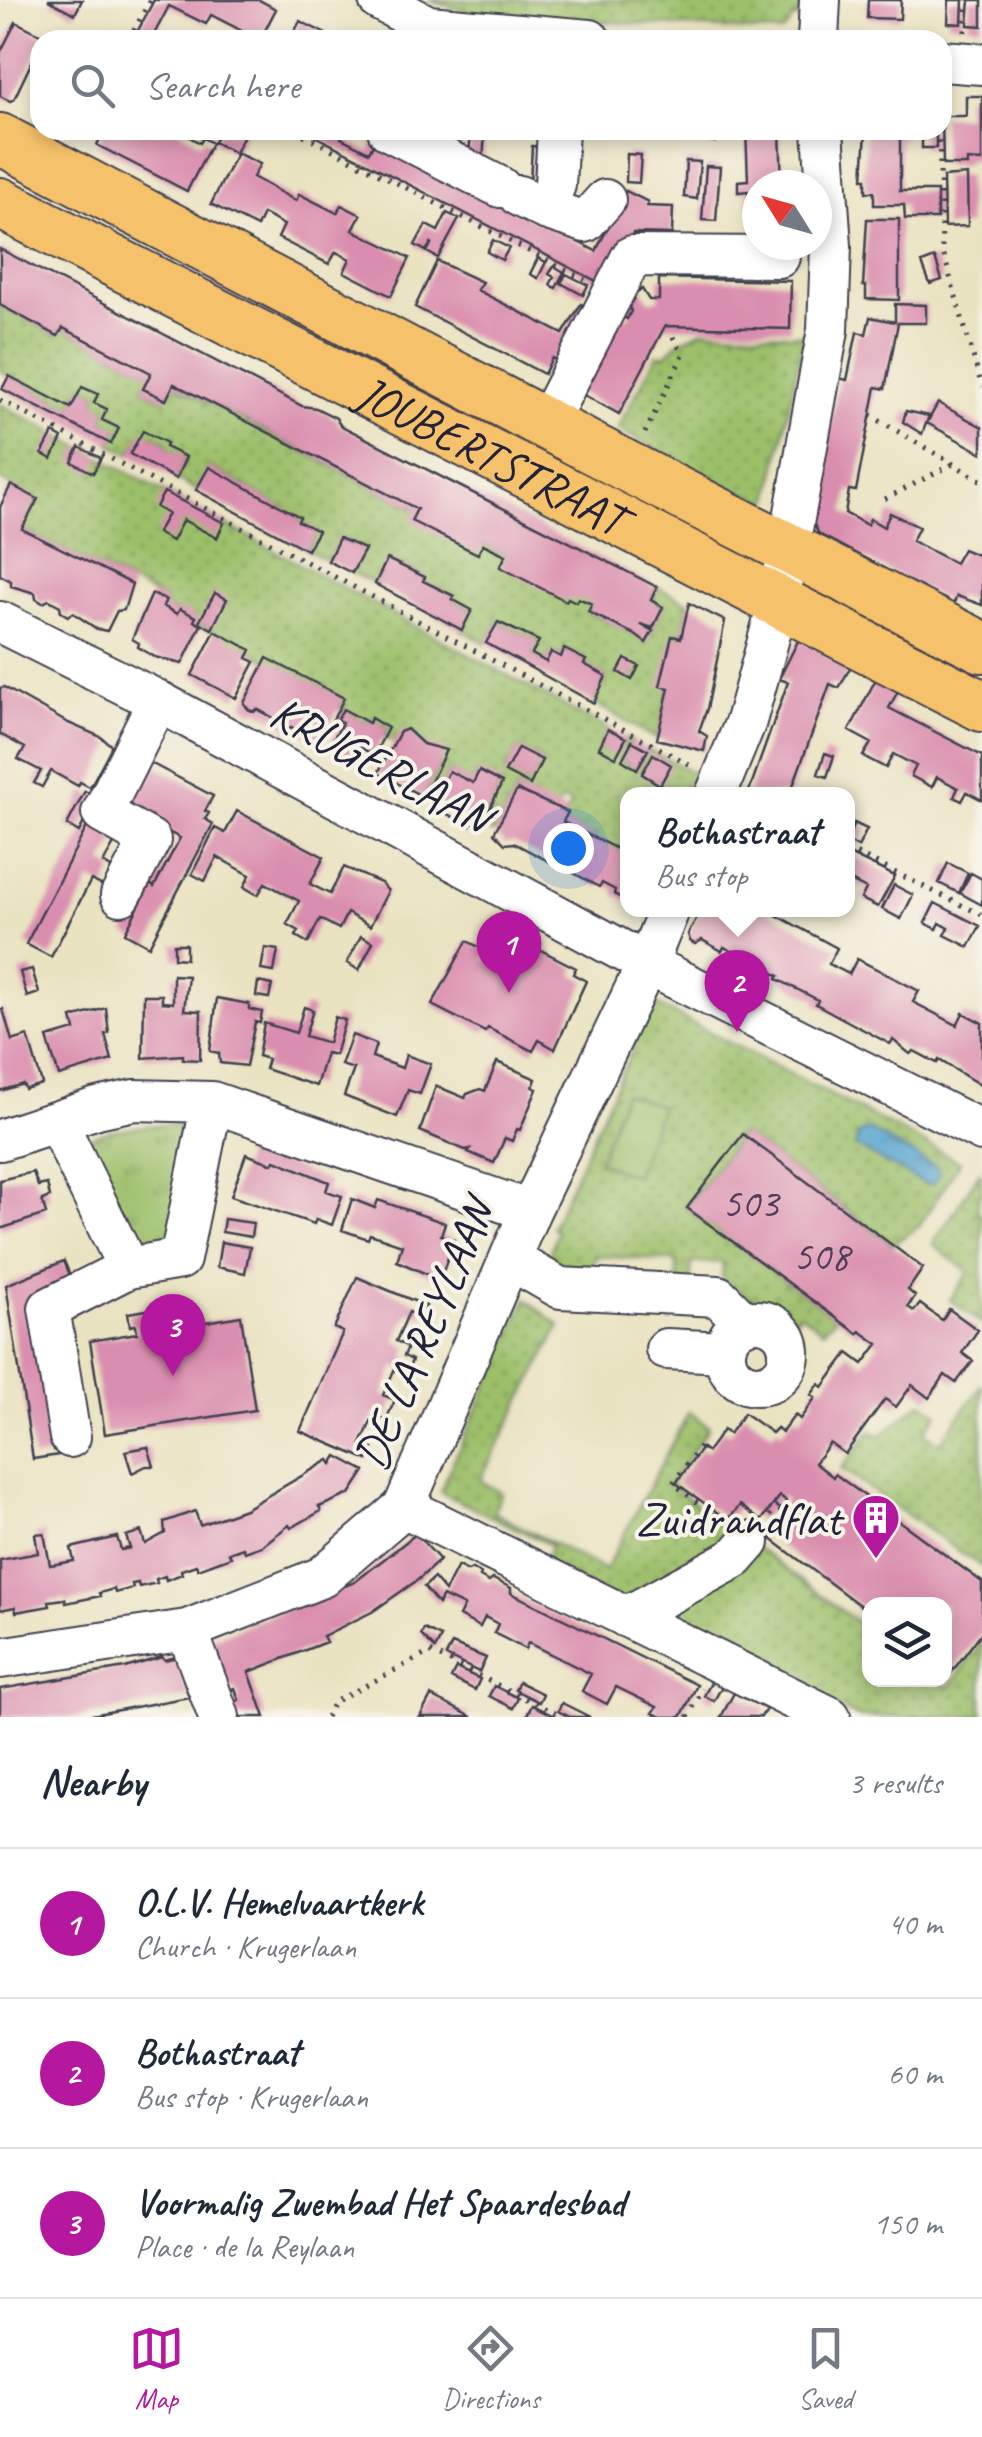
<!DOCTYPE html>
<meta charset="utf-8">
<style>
:root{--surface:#fff;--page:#f2f2f3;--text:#1f2937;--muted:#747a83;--line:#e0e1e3;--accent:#b5179e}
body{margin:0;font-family:Caveat,sans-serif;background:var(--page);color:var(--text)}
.controls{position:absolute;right:30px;bottom:30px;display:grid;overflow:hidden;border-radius:20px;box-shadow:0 5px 15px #0003}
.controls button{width:90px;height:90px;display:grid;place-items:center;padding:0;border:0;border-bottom:2px solid var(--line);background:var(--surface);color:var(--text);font:50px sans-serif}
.compass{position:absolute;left:742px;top:170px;width:90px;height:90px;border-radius:50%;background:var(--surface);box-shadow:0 5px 15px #0003;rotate:307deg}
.you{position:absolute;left:568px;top:848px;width:35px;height:35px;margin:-25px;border:8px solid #fff;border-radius:50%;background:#1a73e8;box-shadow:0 0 0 15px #1a73e833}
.badge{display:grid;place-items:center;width:65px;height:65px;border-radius:50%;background:var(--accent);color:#fff;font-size:32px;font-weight:700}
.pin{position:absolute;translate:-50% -82px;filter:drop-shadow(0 2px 5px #0008)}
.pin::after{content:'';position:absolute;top:52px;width:35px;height:30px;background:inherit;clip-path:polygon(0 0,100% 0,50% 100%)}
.popup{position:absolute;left:620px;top:787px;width:235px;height:130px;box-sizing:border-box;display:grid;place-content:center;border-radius:20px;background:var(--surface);filter:drop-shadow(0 2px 8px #0005);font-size:32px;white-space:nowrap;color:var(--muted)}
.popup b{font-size:38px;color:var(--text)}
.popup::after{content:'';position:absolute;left:50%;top:100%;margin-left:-20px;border:20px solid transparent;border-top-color:var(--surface)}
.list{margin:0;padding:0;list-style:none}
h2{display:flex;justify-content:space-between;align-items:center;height:130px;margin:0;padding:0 40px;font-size:42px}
h2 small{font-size:32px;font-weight:400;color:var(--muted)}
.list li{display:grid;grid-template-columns:65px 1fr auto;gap:30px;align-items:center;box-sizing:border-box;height:150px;padding:0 40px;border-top:2px solid var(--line)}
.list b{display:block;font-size:38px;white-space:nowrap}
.list p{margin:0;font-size:32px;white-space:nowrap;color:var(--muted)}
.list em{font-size:32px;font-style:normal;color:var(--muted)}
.icon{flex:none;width:55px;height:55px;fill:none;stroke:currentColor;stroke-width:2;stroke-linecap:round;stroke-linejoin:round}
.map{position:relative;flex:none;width:982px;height:1717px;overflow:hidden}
.search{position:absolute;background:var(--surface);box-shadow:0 5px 15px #0003;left:30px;right:30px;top:30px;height:110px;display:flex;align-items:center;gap:25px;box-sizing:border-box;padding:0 35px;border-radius:30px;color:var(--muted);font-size:38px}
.sheet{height:580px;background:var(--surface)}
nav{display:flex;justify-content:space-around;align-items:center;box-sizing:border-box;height:140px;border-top:2px solid var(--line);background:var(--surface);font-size:28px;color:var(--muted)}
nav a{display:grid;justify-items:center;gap:5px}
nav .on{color:var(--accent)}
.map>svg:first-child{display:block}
.grass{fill:url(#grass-dots);stroke:#5f7152;stroke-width:2.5;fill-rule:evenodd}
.park{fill:url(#park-tufts);stroke:#5f7152;stroke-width:2.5}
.pitch{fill:#9cc06a;stroke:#5f7152;stroke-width:2.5}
.water{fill:url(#water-ripples);stroke:#3c6386;stroke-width:2.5}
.building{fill:#da8eaf}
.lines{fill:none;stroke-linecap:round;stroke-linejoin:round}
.minor-casing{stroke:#403f4f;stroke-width:44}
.major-casing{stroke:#403f4f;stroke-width:54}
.path{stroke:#403f4f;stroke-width:5;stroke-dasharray:2.5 8;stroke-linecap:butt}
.minor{stroke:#fff;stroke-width:40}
.major{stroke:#f5c16b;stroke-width:50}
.labels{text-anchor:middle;stroke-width:8;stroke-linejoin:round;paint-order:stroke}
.number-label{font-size:42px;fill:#503d58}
.street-label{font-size:48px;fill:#22223b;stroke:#f7f3e8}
.poi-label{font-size:48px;fill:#22223b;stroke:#f7f3e8;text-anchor:end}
</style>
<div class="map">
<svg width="982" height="1717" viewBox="0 0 982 1717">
<defs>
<pattern id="grass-dots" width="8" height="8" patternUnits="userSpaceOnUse" patternTransform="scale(2.5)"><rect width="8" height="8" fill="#9cc06a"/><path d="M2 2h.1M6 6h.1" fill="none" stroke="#7f9c58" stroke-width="1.8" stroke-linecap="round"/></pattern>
<pattern id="park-tufts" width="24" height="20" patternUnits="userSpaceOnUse" patternTransform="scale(2.5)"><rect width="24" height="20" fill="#9cc06a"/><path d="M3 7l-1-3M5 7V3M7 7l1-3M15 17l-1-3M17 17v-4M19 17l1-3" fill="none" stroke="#7f9c58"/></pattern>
<pattern id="water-ripples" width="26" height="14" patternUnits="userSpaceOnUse" patternTransform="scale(2.5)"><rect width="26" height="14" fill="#57a4d0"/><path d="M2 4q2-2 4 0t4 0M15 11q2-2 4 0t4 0" fill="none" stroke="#4885aa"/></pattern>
</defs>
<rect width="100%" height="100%" fill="#f7f3e8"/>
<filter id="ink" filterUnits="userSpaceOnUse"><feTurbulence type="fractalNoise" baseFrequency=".01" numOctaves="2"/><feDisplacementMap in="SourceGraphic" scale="20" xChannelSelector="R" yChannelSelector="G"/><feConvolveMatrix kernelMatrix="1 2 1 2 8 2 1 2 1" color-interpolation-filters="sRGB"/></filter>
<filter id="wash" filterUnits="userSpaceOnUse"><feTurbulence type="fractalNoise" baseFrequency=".0048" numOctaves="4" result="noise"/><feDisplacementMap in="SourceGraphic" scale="40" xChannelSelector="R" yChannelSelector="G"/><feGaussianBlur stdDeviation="2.25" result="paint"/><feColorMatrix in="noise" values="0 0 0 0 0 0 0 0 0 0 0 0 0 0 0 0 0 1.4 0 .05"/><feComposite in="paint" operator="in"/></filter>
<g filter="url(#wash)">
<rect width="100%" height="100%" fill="#eae3c2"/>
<path class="grass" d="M428,0H802L801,18H792L789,27L781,33L471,13Z
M0,305L57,336L63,328L151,373L143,389L165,400L174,385L595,601L589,613L634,634L646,643L653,631L640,624L653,628L663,607L651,600L657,587L689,603L657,739L594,703L606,676L584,664L585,659L565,649L561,657L551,652L546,662L532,654L538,641L498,622L486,643L462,630L472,609L452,599L453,595L423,581L424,577L388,559L375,584L352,573L364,549L340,538L328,561L307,550L318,531L298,521L299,517L210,467L196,490L176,479L186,458L165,447L167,442L143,432L130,454L111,444L119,428L102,420L107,410L94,403L98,394L82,387L71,408L0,371Z
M703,330L804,335L769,503L728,487L617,429L658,354L664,356L680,341Z
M0,404L608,729L599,748L616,756L626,738L632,741L622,760L637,769L648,750L704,778L698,794H627L626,854L563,822L571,804L562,800L553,816L538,801L517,790L494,833L481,827L502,784L479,772L473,783L449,771L433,802L424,797L440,766L384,737L388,727L372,719L369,723L339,708L343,698L177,614L163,606L165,600L22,529L37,499L0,480ZM518,748L542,760L530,784L505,772Z
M653,1003L960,1162L919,1226L893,1244L742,1133L686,1208L835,1317L823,1331L800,1313L789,1326L722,1278L723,1262L692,1263L690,1286L677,1285V1261L597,1256L584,1279L546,1266L557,1231L552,1227Z
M980,1172L982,1194L979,1195L977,1212L982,1215V1324L950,1300L969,1273L933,1244Z
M526,1299L560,1326L481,1478V1481L502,1493L493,1512L605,1570L689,1412L709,1427L670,1484L734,1535L749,1542L869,1631L870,1680H936L948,1688L982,1643V1717H858L544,1564L551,1545L440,1492Z
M982,1385V1567L841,1469L870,1431L880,1436L922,1402L938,1413L924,1433L940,1443Z"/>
<path class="park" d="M155,1125L181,1126L177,1138L183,1143L188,1137L176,1240L133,1252L75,1142L109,1131Z"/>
<path class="pitch" d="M624,1093L661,1106L635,1176L598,1162Z"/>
<path class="water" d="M867,1129L938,1168L939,1176L933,1184L923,1183L855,1146L859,1134Z"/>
<g id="blocks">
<path class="building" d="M48,0H82L75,14Z
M154,0H259L276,9L260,40L211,15L206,24L169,6L151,40H133Z
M868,0H901L900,19L867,18Z
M949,0H963L962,24L948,23Z
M970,0H982V26L968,25Z
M300,21L324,33L336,40H290Z
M16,22L44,36L14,99L10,101L0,96V53Z
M966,96H982V161L967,160V165H943L942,116H966Z
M104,130H178L200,143L203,138L212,143L187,191L97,145Z
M220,130L245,133L235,153L214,142Z
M319,130H336L343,134L341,138L369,152L376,138L596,251L626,191L648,202L647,206L673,207L672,234L633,233L606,286L315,136Z
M603,130H661V137L603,133Z
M688,130H716L715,142L688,136Z
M746,130H780L782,185H757V206L749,207L748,191L738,192V181L748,180Z
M866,130H904V138L900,139V191H937V219H905L904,205H874V192H866V179H863Z
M922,130H936V148H922Z
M471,131L485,132L483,162L469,155Z
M532,146L546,147L543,183H530Z
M237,153L260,164L253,177L296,201L299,194L337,213L341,205L361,215L353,230L410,258L391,296L344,272L350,259L336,252L329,264L278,238L284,225L263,214L257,227L211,204Z
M627,154L641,155L639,183L626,182Z
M686,161L700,162L697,199L684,197Z
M706,166L720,167L716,221L702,220Z
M967,175L968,226L944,227L943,177Z
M447,213L459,219L438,258L427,252L432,242L426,251L415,245L426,225L438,231Z
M867,219H899V300L866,299V286H863Z
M493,240L509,248L502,260L487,252Z
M0,249L302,406L316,408L336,418L340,425L657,587L651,600L663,607L653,628L640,624L653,631L646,643L634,634L588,612L592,604L578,598L576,602L568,598L566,601L500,567L506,555L483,544L478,554L411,521L417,509L174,384L166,400L143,389L151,373L63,328L58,336L0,305Z
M538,258L546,262L538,278L530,274Z
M935,258L942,280L930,284L922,263Z
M437,261L482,282L477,290L563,334L581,304L592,309L565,364L552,358L544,374L415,307Z
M554,266L564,272L556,288L550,285L554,277L549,274Z
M566,274L588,285L583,295L561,283Z
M659,278L791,281L790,329L665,326L619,414L577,391L617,314L627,319L631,311L625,299L642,289L649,300H659Z
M895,304L926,305V323H898L885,389L876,387L856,491L849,490L845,513L867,525L870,519L884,527L890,513L919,527L912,541L955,563L963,549L982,557V605L957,596L953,605L819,534L812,521L839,378L847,380L857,332L866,334L870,317L895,322Z
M9,376L71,408L82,387L98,394L94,403L107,409L102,420L119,428L111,444L2,389Z
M938,403L982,427V453L927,423Z
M906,411L929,416L922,434L903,422Z
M143,431L167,443L165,447L186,457L176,479L130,454Z
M53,433L62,438L52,459L42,454Z
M79,447L101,458L93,473L72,462Z
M209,467L300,517L298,521L318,531L307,550L196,490Z
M11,485L38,499L22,529L132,584L124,610L117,611L107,631L97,629L73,613L68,616L61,612L60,606L49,600L43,603L36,599L35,593L11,586V581L0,575V507Z
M164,492L224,523L217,538L183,520L172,541L157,533L168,514L156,507Z
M339,538L365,549L352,573L328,561Z
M387,559L425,577L423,581L454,596L452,599L472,610L462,630L375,584Z
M215,593L227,599L212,629L199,622Z
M152,594L166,600L163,606L177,614L180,609L196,617L194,621L201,625L182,664L155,657L138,647L139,643L132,639Z
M689,603L725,621L707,709L699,731L707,736L704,751L657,739L669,688L660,686L672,636L681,638Z
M498,622L539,641L532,654L546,662L551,652L561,657L564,649L586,660L584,664L606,676L594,703L486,643Z
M215,631L251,650L247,658L255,662L236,698L192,675Z
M799,639L851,666L839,688L830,684L790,794H748L788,682L779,679Z
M267,658L344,698L321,743L316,740L313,743L307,735L291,727L287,730L281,722L257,709L254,712L248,709L244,703Z
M625,659L639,666L632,680L618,672Z
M876,679L898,691L889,708L982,756V800L967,792L962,801L954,797L958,788L937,777L932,787L911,776L916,766L893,754L886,768L863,756L871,743L849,731Z
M4,687L66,722L101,737L112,746L90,787L80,782L78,786L51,771L42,787L34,783L41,771L18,759L25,748L0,734V688Z
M343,709L369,723L371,718L388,728L374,755L361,748L355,760L329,747L342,723L337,720Z
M407,729L423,744L446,750L424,797L378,773L400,732Z
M608,729L626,738L616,757L599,748Z
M632,741L648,750L637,769L622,760Z
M518,748L542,760L530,785L505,772Z
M825,753L834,756L827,777L818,774Z
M653,754L671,765L660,785L642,774Z
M143,759L213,796L205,811L209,813L205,819L213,824L149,946L125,933L150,884L154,887L180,838L118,806Z
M449,771L473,783L479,771L502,783L481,827L472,822L470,826L440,810L441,806L433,802Z
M517,790L568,812L563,822L627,854V901L614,894L615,890L602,883L599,887L572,872L574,869L555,858L552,863L514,843L505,844L494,833Z
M85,791L97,797L79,832L67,825Z
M237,811L324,857L310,884L330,894L344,867L381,883L388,891L370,926L347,913L339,929L320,919L308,943L296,936L299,931L287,924L299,901L265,883L258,895L244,887L250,875L217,857L205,881L192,874L215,828L225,833Z
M90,821L116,840L103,863L114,870L105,887L91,880L51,957L26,944Z
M854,823L867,829L858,847L847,841Z
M847,853L895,876L878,907L861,899L866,889L847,879Z
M948,863L968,873L959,893L939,883Z
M971,873L982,879V905L960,893Z
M894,885L913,895L901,919L882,909Z
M935,903L980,926L969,947L945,935L949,928L940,923L937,929L925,923Z
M701,910H767L837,948L829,964L849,974L857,959L919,991L913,1002L957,1025L963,1013L982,1023V1086L939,1060L937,1063L914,1051L910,1054L893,1040L890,1044L849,1022L816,1004L818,1000L777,979L779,976L724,947L722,951L702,940L695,944L690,941L688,934Z
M361,936L373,942L359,970L347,963Z
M467,941L487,951L483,959L494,965L505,943L518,950L523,941L576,968L573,974L586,981L555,1049L539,1040L533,1051L488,1028L485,1032L432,1005Z
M174,944H186V959L174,958Z
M265,948L278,950L274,972L261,970Z
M32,969L39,993L27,997L20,972Z
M173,975L188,976L184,1010L201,1011L200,1060L183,1059V1055L143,1058L144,995H162V1002L173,1003Z
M258,982L272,985L269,998L256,996Z
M217,998L249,1004V1009L262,1012L260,1023L255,1022L246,1066L220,1063L219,1053L210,1051Z
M304,1007L313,1010L305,1036L328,1043L335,1017L345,1020L335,1055L326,1053L316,1086L265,1069L268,1059L258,1056L264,1023L296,1033Z
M106,1008L109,1033L105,1034L112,1060L59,1076L47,1038L75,1030L72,1018Z
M3,1009L12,1041L28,1036L42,1084L25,1089L23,1084L0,1091V1010Z
M352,1035L376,1044L372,1057L402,1068L406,1055L431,1064L420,1094L408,1090L397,1117L344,1096L354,1069L341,1065Z
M497,1062L536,1079L533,1087L537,1089L520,1130L517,1129L512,1141L505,1138L494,1163L468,1152L470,1149L465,1150L420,1131L436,1086L465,1098L467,1094L480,1089L485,1091Z
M743,1134L923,1268L908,1290L915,1296L908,1307L914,1311L920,1304L942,1320L949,1309L978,1330L962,1353L973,1361L956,1383L945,1375L929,1398L912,1385L896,1407L885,1399L845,1454L830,1443L815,1463L833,1477L835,1474L982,1582V1632L951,1673L944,1668V1604H870V1613L771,1539L787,1517L779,1511L786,1501L783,1498L780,1496L761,1521L740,1505L728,1520L676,1483L702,1448L707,1452L723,1430L729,1434L744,1413L772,1433L777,1428L782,1432L795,1415L800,1419L815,1398L811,1395L819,1384L823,1387L848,1353L863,1364L878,1344L860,1331L858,1334L687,1208Z
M246,1154L273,1164L275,1160L329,1182L326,1191L342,1196L332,1225L316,1219L314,1224L231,1196Z
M33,1172L38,1186L47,1184L50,1197L42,1200L46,1214L0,1229V1180Z
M352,1199L375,1208L378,1200L445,1223L441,1235L454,1240L440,1280L397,1261L402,1245L370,1234L368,1239L342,1230Z
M224,1219L253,1223L251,1237L222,1232Z
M221,1242L250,1247L245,1273L217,1267Z
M64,1261L74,1285L35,1302L59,1455L33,1459L6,1285Z
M357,1277L426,1306L421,1316L409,1312L396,1341L408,1347L404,1356L412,1360L408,1371L396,1366L383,1395L395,1400L386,1420L374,1415L361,1444L373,1449L368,1460L300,1431L343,1332L334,1328Z
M191,1303L194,1324L241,1316L255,1410L105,1434L90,1341L137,1333L136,1325L130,1326L128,1313Z
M148,1447L154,1466H146L132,1473L125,1451Z
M337,1456L365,1471L350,1494L319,1507L321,1511L291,1528L289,1525L262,1546L245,1552L243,1548L229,1553L231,1557L198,1569L196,1565L181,1570L182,1574L166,1580L165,1576L156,1579L157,1583L139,1587L138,1583L132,1584L133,1588L115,1593L114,1589L99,1593L100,1596L66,1603L65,1599L49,1601L50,1606L16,1612L15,1607L0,1610V1560L38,1553L35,1534L44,1533L50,1565L74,1561L71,1548L117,1537L121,1550L130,1548L126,1536L141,1531L145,1544L165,1533L164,1522L195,1511L200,1525L245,1509L329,1460L332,1464Z
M416,1534L440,1560L419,1579L372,1612L323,1636L326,1642L249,1672L265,1717H234L229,1704L239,1700L235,1688L225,1691L209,1646L213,1638L355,1582Z
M458,1566L468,1571L472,1569L481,1574L480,1577L489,1582L493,1579L511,1588V1593L697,1685L681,1717H662L653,1713L657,1707L616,1687L607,1704L582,1691L591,1674L528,1643L525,1649L494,1633L498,1624L485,1617L480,1627L459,1616L464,1606L443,1596L438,1604L424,1587L434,1578L445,1591Z
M424,1629L441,1637L435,1649L421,1635Z
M452,1644L486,1658L479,1672L446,1656Z
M162,1657L165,1660L176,1657L189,1697L81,1717H0V1689L125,1668Z
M456,1668L480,1679L475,1690L451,1678Z
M712,1681L722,1686L714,1701L704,1696Z
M519,1682L543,1694L539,1702L515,1690Z
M494,1686L518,1698L513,1708L489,1696Z
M734,1693L766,1709L761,1717H721Z
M431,1696L451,1706L472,1717H420Z
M562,1703L590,1717H570L558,1711Z
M532,1705L556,1717H526Z"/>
</g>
</g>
<g filter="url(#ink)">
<use href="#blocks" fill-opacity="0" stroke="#403f4f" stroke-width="2.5"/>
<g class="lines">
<g class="minor-casing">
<path id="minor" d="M379,0L428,26L590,40
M818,40L820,0
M942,61L982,64
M388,130L500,187
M519,196L545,209L555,185L558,130
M545,209L585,222L605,200
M546,424L632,256L779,257
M0,622L158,701L647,964L982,1131
M716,794L746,721L779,601L828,330L831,246L823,130
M121,895L150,840L102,813L158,701
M57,1122L128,1268L180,1259L212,1102
M0,1140L97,1108L134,1100L212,1102L530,1211
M511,1260L560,1288L718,1296L745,1323
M725 1353a32 32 0 1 1 64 0a32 32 0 1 1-64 0Z
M666,1349L724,1352
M70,1437L49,1308L128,1268
M404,1507L830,1717
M626,1617L735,1558L749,1542
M187,1630L219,1717
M0,1658L187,1630L322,1577L404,1507L530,1211L647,964L669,910"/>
</g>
<g class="major-casing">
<g id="major">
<path d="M0,139L628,467L982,647"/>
<path id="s1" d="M0,203L982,706"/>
</g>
</g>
<path class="path" d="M965,32L967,0
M129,40L150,0
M294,130L585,280
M939,130L942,249L982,387
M0,400L691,765
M870,415L982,481
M645,433L683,355L672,335
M885,499L953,464
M847,849L982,915
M700,1447L673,1483L723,1523
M770,1516L783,1498
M326,1717L334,1702L430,1652L563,1717
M688,1717L703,1689"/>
<use href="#minor" class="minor"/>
<use href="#major" class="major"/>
</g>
</g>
<defs>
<g id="building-pin" transform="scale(2.5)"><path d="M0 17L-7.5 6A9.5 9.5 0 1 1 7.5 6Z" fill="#b5179e" stroke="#f7f3e8"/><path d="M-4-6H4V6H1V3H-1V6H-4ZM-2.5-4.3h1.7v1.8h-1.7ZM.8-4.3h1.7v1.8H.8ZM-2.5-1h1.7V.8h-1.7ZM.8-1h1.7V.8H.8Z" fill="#fff"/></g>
</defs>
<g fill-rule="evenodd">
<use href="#building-pin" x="876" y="1518"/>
</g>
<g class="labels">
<g class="number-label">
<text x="750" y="1217">503</text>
<text x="821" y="1270">508</text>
</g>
<g class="street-label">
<text dy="17" stroke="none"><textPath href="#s1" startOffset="552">JOUBERTSTRAAT</textPath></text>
<text transform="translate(381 764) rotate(28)" y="17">KRUGERLAAN</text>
<text transform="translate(423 1334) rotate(-67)" y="17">DE LA REYLAAN</text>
</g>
<g class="poi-label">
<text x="841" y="1535">Zuidrandflat</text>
</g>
</g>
</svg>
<div class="controls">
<button><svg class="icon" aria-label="layers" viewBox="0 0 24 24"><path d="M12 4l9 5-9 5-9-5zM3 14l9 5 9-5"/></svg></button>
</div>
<svg class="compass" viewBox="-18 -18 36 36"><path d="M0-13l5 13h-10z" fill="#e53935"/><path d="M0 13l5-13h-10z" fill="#747a83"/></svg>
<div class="you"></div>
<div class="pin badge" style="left:509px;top:993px">1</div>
<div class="pin badge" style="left:737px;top:1032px">2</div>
<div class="popup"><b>Bothastraat</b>Bus stop</div>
<div class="pin badge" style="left:173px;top:1376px">3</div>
<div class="search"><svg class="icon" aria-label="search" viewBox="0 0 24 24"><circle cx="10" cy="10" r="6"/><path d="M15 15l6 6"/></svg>Search here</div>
</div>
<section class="sheet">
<h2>Nearby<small>3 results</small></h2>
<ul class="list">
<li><span class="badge">1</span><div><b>O.L.V. Hemelvaartkerk</b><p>Church · Krugerlaan</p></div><em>40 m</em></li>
<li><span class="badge">2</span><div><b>Bothastraat</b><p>Bus stop · Krugerlaan</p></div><em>60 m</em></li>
<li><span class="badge">3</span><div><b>Voormalig Zwembad Het Spaardesbad</b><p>Place · de la Reylaan</p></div><em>150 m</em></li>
</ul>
</section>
<nav>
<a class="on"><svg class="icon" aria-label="map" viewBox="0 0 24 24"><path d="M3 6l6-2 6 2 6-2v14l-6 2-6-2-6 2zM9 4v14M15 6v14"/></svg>Map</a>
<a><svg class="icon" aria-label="directions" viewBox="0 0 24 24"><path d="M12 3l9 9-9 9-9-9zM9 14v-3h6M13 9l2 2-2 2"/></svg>Directions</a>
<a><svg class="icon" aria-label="saved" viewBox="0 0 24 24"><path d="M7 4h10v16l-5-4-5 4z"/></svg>Saved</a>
</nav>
